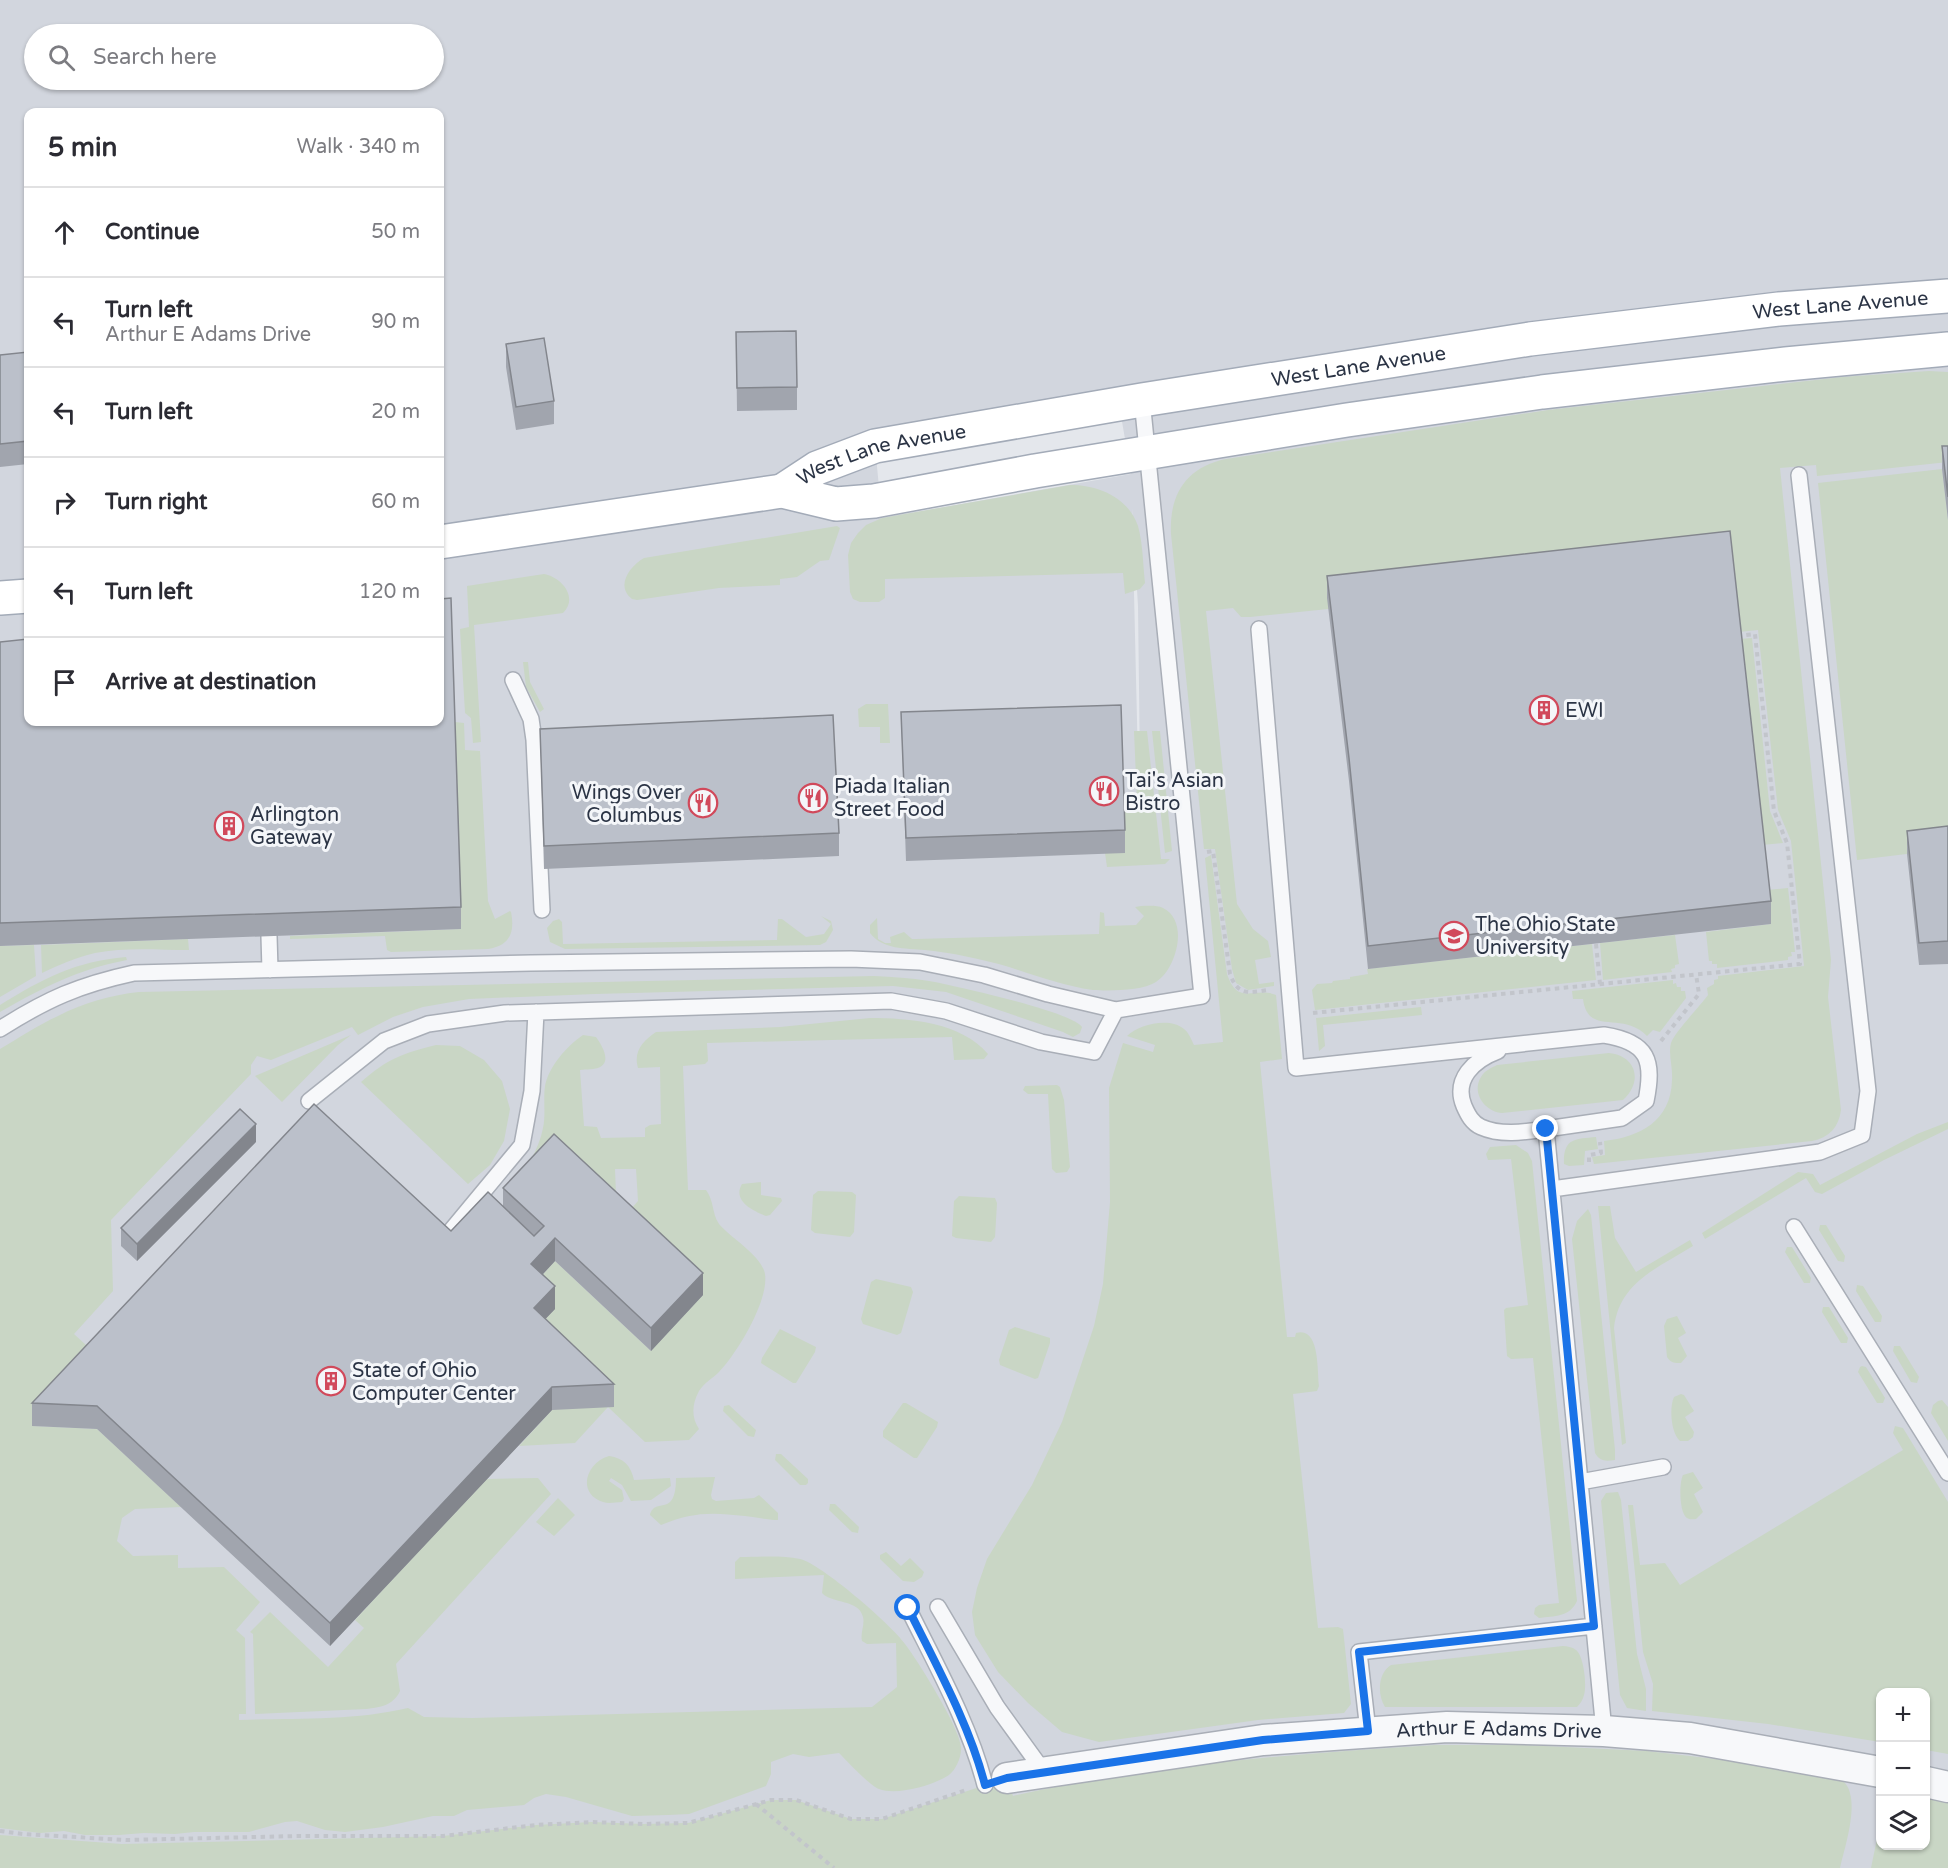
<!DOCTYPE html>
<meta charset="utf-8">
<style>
:root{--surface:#fff;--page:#f2f2f3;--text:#2b2b33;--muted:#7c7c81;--line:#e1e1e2}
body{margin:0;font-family:"Varela Round",sans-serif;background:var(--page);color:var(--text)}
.controls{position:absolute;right:18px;bottom:18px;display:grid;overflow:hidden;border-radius:12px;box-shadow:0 2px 4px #0004}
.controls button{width:54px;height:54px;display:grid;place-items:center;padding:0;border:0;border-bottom:2px solid var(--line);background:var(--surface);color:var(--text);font:30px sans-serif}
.stop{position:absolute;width:18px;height:18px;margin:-14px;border:4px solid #1a73e8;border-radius:50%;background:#fff}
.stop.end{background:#1a73e8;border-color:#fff;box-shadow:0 2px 6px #0008}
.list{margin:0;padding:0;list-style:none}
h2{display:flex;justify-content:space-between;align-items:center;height:78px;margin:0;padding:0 24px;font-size:26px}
h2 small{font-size:20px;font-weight:400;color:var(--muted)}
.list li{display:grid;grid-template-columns:39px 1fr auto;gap:18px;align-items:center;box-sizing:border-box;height:90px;padding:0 24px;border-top:2px solid var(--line)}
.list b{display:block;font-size:22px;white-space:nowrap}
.list p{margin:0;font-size:20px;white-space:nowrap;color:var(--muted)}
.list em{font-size:20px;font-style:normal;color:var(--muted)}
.icon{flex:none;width:33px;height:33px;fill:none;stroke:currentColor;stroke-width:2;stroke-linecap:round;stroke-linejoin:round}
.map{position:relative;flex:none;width:1948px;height:1868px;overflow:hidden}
.search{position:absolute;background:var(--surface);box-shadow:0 2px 4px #0004;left:24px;top:24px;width:420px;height:66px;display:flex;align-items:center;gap:15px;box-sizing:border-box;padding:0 21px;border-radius:33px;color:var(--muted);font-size:22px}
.panel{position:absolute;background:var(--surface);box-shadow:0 2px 4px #0004;left:24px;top:108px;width:420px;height:618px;border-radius:12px}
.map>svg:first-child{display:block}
.built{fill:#d2d6de;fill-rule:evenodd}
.green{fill:#c9d6c5}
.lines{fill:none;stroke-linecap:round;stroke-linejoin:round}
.service-casing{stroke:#a9aeb7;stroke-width:18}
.minor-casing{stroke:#a9aeb7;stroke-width:33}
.primary-casing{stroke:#a3abb8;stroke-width:36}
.path{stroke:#c2c5cb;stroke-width:4;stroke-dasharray:4.5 4.5;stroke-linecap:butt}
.service{stroke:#f7f8fa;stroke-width:15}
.minor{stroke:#f7f8fa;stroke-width:30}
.primary{stroke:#fff;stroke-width:33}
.wall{fill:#a1a5ae}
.shaded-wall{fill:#83868d}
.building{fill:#bbc0ca;stroke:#83868d;stroke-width:1.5}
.route{stroke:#1a73e8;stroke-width:8}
.labels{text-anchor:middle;stroke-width:6;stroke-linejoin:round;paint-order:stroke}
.street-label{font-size:20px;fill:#2b3445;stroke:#f4f6f9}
.poi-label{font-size:20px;fill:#2b3445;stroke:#f4f6f9;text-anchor:start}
</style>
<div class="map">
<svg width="1948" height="1868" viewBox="0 0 1948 1868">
<rect width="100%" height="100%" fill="#e4e7ec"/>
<path class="built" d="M0,0H1948V1868H0ZM34,34H434V80H34ZM28,112H440V722H28ZM1119,404L1131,474L882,518L875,446ZM1132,508L1138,606L1141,847H1140ZM1880,1692H1926V1846H1880Z"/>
<path class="green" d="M1929,371L1948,372V462L1817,476L1816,465L1780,468L1831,960L1828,997L1841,1110C1839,1127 1829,1138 1812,1141L1594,1164L1592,1157L1605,1155L1604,1141C1640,1137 1671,1121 1672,1080C1673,1068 1668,1053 1671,1043C1674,1033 1701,1005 1708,995L1707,988L1714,984V980L1718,979V976L1804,966L1791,841L1778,810L1758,630L1739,632L1328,609L1250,617H1241L1233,608L1206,611L1237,904L1253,929L1268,941L1271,957L1255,960L1259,984L1274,982V986L1248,990L1236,983L1232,969L1215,849H1204L1171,534C1169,495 1186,467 1226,459L1548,410L1842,377Z
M1942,469L1948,520V849L1857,860L1818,483Z
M1070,485C1098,485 1128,497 1138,526C1143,544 1143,565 1145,583L1140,589L1125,594L1123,573L885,579V598L879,602H860L853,599L850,592L848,555L851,543L858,533L866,525L882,518Z
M837,526L840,528L829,560L820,561L797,577L780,579V585L719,588L637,600L632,599C615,586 630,566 644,558Z
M544,574C561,577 579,597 563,613L474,625L481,742L473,743L471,718L465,713L460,629L469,627L467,586Z
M1752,638L1770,811L1783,843L1762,845L1739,639Z
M523,662H528L530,682L544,709L540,712L526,687Z
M866,704H888L890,743H880V727H859L858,709Z
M455,722L464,723L465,750L480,751L488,901L495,919L510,911L511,912C515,932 510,946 488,949L391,952L387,950L385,936L290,939V936L461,929Z
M1134,731H1147L1161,859H1170L1165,864L1107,867L1105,853L1123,804L1137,802Z
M1152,731H1160L1172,851L1165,853Z
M1211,855L1227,974C1238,1007 1255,986 1276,995L1282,1059L1260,1062L1287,1337H1295L1296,1333C1320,1326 1317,1370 1319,1386L1317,1391L1293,1394L1318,1628L1338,1627L1343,1629L1351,1704L1344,1713L1258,1720L1099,1742L1062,1732L1028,1703L998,1672L975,1635L972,1612L977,1588L987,1559L1032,1485L1062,1422L1094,1326L1103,1284L1110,1202L1109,1088L1123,1043L1153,1052L1155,1045L1127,1036C1139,1024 1170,1017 1184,1029C1189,1033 1191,1039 1194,1045L1223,1042L1205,858Z
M1788,888L1795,952H1791L1792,956L1788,957V960L1717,968V964H1712V961H1709L1706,932L1771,924L1767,890Z
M1141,906C1148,906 1157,905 1163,908C1190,921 1176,970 1156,982C1142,991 1109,991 1093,990C1064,986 1037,976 1009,967C982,959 953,953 925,950C905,948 883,950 870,933V925L877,918L878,939L885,943H891L890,937L904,932L912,939H916L1099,934L1100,912L1104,913L1105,926L1136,925L1144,916L1135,907Z
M821,916L831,921L833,930L826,942L820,945L565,949L550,942L547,928L553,921L559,919L562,922L563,944L777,940L778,919H782L806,937L824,934L831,924Z
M1675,935L1679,964L1675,965V968L1671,969L1672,972L1603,980L1600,943Z
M188,939L189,950C158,950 125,947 95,953C77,957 59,965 42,973L41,945Z
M1592,944L1596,980L1315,1010L1312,990L1317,984L1332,983L1333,981L1350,979V977L1368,974L1367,969Z
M34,945L36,976L0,997V946Z
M126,957L127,960C76,970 44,987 0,1012V1005C42,979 76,961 126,957Z
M874,976C892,977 911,978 929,981C952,985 1073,1012 1082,1027L1080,1033L1073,1037L1063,1032L946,992L893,986L595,994L469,999L423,1007L393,1017L358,1035L352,1027L271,1060L257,1056L251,1065V1074L111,1220L113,1291L74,1334L98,1356L33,1426L97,1429L181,1507L135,1509L122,1518L117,1541L133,1556L178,1555V1568L224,1567L260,1602L236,1630L245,1638L246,1714H239V1720C295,1718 353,1721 408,1708L424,1717L472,1718L872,1707L897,1687L896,1643L867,1644L862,1641C860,1633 865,1625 863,1617C859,1599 832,1604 822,1593L824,1575L735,1579V1562L740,1557C759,1557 781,1555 800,1559C820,1563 892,1625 905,1644C918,1661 960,1728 961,1747C962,1756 956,1770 949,1775C934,1785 897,1796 879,1789C870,1786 847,1761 839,1753L809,1757L793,1754L771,1762V1774L766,1786L689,1814L668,1815L632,1816L566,1797L546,1794L534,1798L524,1805L467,1810L454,1816H433L383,1827L345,1832L325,1830L297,1821L285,1822L249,1832H194L175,1834L144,1833L119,1835H85L64,1831L40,1833L0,1828V1049C19,1038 38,1025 58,1016C83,1003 111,995 139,992Z
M1673,980V984L1676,983L1677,987H1681V991H1685L1686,998L1660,1032L1653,1030L1647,1036C1622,1010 1588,1037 1583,999H1573L1572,991Z
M1421,1007L1422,1015L1323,1025L1325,1046L1319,1051L1316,1018Z
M870,1018C909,1018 961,1022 988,1054L984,1059L954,1060L952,1037L707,1043L708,1061L705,1064L683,1066L688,1190H706C714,1200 712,1214 719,1224C731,1238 762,1256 765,1274C769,1301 737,1353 719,1372C713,1378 704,1383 699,1391C692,1404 691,1417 699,1429L689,1440L645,1442L608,1407L575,1443L519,1446L552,1410L534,1331L531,1287L555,1261L651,1351L622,1219L638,1201L636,1169H615L616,1194L514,1191C524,1171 539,1150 543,1128C546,1114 543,1099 545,1086C549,1066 567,1046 583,1035L596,1037C601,1044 612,1061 600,1067C595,1070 586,1069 580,1070L584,1126L597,1127L601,1138L645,1137V1128L650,1125L661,1124L660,1067L638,1068C633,1051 643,1041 656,1032L780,1027Z
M351,1035L338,1045L282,1102L255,1076Z
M436,1045L460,1046L484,1060L502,1081L510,1109L504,1141L490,1165L468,1184L361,1082C387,1059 403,1053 436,1045Z
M1609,1053C1637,1056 1643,1082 1623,1100L1502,1113C1485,1112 1471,1093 1481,1077C1484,1071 1491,1068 1497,1065Z
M1057,1085L1060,1087L1064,1100L1070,1167L1067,1172L1056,1173L1052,1169L1048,1094H1028L1023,1090L1025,1086Z
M1948,1122V1129L1884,1160L1822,1194L1815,1192L1806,1178L1705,1239L1702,1233L1798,1172L1813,1174L1820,1185L1917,1134Z
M1596,1137L1598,1149L1585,1151L1584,1165L1569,1166L1564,1164C1563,1138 1575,1139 1596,1137Z
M1516,1145L1528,1153L1532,1161L1577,1601C1570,1617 1554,1616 1539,1618L1534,1614L1535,1608L1539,1605L1559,1603L1533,1358L1511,1359L1507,1356L1504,1310L1506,1308L1528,1305L1511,1159L1488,1160L1486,1154L1490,1147Z
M761,1182V1195L781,1198L782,1201L770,1215L766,1216C753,1211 732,1201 742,1184Z
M818,1191L852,1192L856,1195L854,1232L850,1237L815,1233L811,1230L813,1195Z
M959,1196L995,1198L997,1203L995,1237L991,1242L956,1238L952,1236L954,1201Z
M1598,1206H1610L1615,1238L1636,1272L1690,1240L1693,1246C1658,1268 1619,1282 1614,1328L1626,1443L1622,1445Z
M1588,1209L1591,1215L1615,1450V1460C1606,1461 1600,1462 1595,1453L1572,1239L1577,1221Z
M1820,1225H1826L1845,1256L1844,1262L1838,1261L1819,1230Z
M1787,1247H1792L1811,1278L1810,1283H1804L1785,1252Z
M876,1279L911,1287L913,1292L901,1333L897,1335L863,1324L861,1319L871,1282Z
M1857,1285L1863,1286L1882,1316L1881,1322H1875L1856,1291Z
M1823,1307H1829L1848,1338L1847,1343H1841L1822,1312Z
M1677,1316L1686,1333L1678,1338L1687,1356L1681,1363C1674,1363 1671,1363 1667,1357L1664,1326L1667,1319Z
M1015,1327L1050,1338V1343L1038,1378L1035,1379L1000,1365L999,1360L1009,1330Z
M780,1329L816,1347L815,1352L796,1383H793L761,1363L762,1358Z
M1894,1346H1900L1919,1377L1917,1383L1911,1382L1893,1351Z
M1862,1366L1866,1367L1885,1398L1883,1403H1877L1858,1372L1860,1367Z
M1681,1394L1684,1395L1694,1411L1685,1417L1694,1432L1693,1437L1688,1441H1680C1671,1433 1669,1408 1674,1397Z
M1942,1400L1948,1407V1441L1931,1413L1933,1405L1938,1401Z
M903,1403H906L938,1422L937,1427L917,1458H914L883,1437V1431Z
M729,1405L756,1430L754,1437L748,1436L723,1411L724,1406Z
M1895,1426L1903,1428L1948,1502V1754L1926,1750V1692H1880V1742L1768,1724L1652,1711L1653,1684L1643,1652L1628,1505H1633L1640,1565L1665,1563L1680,1585L1903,1450L1893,1433Z
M776,1454H781L808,1479V1483L806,1485H800L775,1460Z
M609,1456C624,1458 631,1466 634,1480L670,1478L671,1486L651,1500L631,1501L622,1485L611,1478L609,1481L622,1490L624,1499L622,1502C616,1502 609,1504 603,1502C577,1494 585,1463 609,1456Z
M1693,1472L1703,1488L1694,1494L1703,1512L1696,1519C1693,1519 1690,1520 1687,1518C1679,1513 1679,1482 1683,1475Z
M715,1477L711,1495L712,1499L716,1501L754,1498L759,1495L778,1513V1520C767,1520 756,1517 745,1516C711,1512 692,1512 661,1525L650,1515C655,1496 676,1519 676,1478Z
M538,1478L551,1494L396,1664L400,1691C393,1706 380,1707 366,1709L255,1714L253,1634L250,1632L270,1612L328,1667L364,1628L355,1620L485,1479Z
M1618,1492L1621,1500L1637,1654L1646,1689V1711L1627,1708L1620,1695L1601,1501L1606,1493Z
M558,1498L575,1515L554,1536L536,1522Z
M830,1504H835L859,1527L858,1533L852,1532L829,1510Z
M886,1552L901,1566L910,1558L924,1572L922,1577L914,1582L903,1581L880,1559V1555Z
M1563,1646C1567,1646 1572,1647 1576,1650C1584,1656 1587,1686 1584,1695C1583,1700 1580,1704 1577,1707H1385C1377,1694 1378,1673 1391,1665Z
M1435,1745H1522L1647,1751L1828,1772C1832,1775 1840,1778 1844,1782C1861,1799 1845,1846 1840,1868H0V1835L122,1844L443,1836L536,1825L592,1822L643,1824L688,1823L771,1800H796L851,1819H882L1007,1778L1013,1796C1152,1764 1293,1754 1435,1745Z
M1926,1790L1948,1796V1868H1871L1880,1824V1846H1926Z"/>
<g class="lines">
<g class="service-casing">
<path id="service" d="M1259,629L1296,1068L1604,1035C1649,1042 1654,1061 1646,1101L1622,1118L1546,1129L1604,1731
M513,680L531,719L534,740L542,910
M269,936L270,970
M0,1029C47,999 79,985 134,973L531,963L851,959L920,962L984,975L1048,994L1116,1010L1202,996L1142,400
M1498,1051C1474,1060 1453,1079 1464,1106C1468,1115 1472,1123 1481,1127C1501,1136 1525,1132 1546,1129
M309,1101L384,1041L428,1024L505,1013L891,1001L946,1011L1041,1042L1094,1052L1116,1010
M1552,1189L1820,1152L1862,1135L1868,1091L1799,475
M1794,1227L1948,1473
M444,1239L522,1145L532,1091L536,1012
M1580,1482L1663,1467
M938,1607L997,1707L1044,1772
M908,1608C936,1665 969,1723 985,1785
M1368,1731L1359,1652L1594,1626"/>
</g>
<g class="minor-casing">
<g id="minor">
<path id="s1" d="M1007,1778L1263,1740L1447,1727L1604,1731L1690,1738L1880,1772"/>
<path d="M1926,1782L1948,1787"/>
</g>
</g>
<g class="primary-casing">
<g id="primary">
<path id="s2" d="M782,491L817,468L875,446L1142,400L1530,339L1779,309L1948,296"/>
<path d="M440,542L782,491L836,504L874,501L1035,471L1347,420L1542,392L1786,364L1948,349"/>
<path d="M0,598L28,596"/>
</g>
</g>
<path class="path" d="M1207,852L1213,851L1230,974C1238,996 1248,993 1268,990
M1596,944L1600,984
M1313,1013L1800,964L1787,843L1774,811L1755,634L1739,636
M1661,1041L1699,994L1696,974
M1589,1162V1155L1601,1153L1600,1142
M756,1804L834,1868
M0,1831L23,1834L126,1840L299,1836H443L536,1825L592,1822L643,1824L688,1823L771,1800H796L851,1819H882L966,1790"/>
<use href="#service" class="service"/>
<use href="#minor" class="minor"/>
<use href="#primary" class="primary"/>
</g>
<path class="wall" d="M736,332L797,387V410L737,411Z
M506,344L554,401V424L516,430L506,367Z
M28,352V464L0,467V355Z
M1942,446H1948V520L1942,469Z
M1327,576L1771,901V924L1368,969L1349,781L1327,598Z
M0,642L461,907V929L0,946Z
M901,712L1125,830V853L906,861Z
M540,729L839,833V856L544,869Z
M1948,826V964L1919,965L1907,854V831Z
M256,1142L137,1261L121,1246V1228Z
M503,1188L703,1295L651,1351L555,1261L543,1274L555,1309L545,1319L614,1384V1407L552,1410L330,1646L97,1429L32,1426V1403L451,1231L503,1207Z"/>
<path class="shaded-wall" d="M256,1124V1142L137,1261V1244Z
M555,1238V1261L531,1287V1264Z
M703,1273V1295L651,1351V1328Z
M555,1286V1309L534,1331V1308Z
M552,1387V1410L330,1646V1623Z"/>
<path class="building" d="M796,331L797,387L737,388L736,332Z
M544,338L554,401L516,407L506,344Z
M28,352V441L0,444V355Z
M1942,446H1948V497Z
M1730,531L1771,901L1368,946L1349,758L1327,576Z
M451,598L461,907L0,923V642L28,639V722H440V599Z
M1121,705L1125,830L906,838L901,712Z
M833,715L839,833L544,846L540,729Z
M1948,826V941L1919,943L1907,831Z
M314,1104L451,1231L488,1192L534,1236L544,1226L503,1188L554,1134L703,1273L651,1328L555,1238L531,1264L555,1286L534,1308L614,1384L552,1387L330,1623L97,1406L32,1403Z
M240,1109L256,1124L137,1244L121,1228Z"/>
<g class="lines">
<path class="route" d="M908,1608C936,1665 969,1723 985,1785L1007,1778L1263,1740L1368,1731L1359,1652L1594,1626L1546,1129"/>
</g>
<defs>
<g id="building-ring" transform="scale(1.5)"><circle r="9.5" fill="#f4f6f9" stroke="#d1495b" stroke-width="1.5"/><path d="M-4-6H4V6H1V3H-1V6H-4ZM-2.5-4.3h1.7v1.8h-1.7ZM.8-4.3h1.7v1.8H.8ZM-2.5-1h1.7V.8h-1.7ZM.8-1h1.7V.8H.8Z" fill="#d1495b"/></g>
<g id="restaurant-ring" transform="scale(1.5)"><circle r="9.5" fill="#f4f6f9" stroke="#d1495b" stroke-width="1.5"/><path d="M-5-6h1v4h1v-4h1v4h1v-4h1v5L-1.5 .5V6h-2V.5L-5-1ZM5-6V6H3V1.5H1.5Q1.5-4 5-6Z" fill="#d1495b"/></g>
<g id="university-ring" transform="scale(1.5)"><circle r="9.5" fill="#f4f6f9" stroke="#d1495b" stroke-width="1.5"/><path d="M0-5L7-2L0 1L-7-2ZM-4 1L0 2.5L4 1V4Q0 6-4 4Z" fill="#d1495b"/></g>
</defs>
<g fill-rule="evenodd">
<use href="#building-ring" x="1544" y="710"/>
<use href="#restaurant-ring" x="1104" y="791"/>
<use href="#restaurant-ring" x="813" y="798"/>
<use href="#restaurant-ring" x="703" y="803"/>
<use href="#building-ring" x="229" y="826"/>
<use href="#university-ring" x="1454" y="936"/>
<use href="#building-ring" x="331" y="1381"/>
</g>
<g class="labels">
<g class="street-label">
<text dy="7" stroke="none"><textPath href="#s2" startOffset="1080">West Lane Avenue</textPath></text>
<text dy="7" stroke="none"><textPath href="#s2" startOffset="594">West Lane Avenue</textPath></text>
<text dy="7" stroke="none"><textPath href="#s2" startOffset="108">West Lane Avenue</textPath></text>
<text dy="7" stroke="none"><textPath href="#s1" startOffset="495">Arthur E Adams Drive</textPath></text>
</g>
<g class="poi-label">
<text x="1565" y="717">EWI</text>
<text x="1125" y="787">Tai's Asian<tspan x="1125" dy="23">Bistro</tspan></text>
<text x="834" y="793">Piada Italian<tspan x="834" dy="23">Street Food</tspan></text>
<text x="682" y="799" text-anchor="end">Wings Over<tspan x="682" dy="23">Columbus</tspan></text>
<text x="250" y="821">Arlington<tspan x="250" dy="23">Gateway</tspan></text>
<text x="1475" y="931">The Ohio State<tspan x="1475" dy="23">University</tspan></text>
<text x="352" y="1377">State of Ohio<tspan x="352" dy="23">Computer Center</tspan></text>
</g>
</g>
</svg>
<div class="controls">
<button>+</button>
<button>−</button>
<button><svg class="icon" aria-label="layers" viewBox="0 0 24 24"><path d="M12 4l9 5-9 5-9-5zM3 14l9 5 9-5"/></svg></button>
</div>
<div class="stop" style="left:908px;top:1608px"></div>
<div class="stop end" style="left:1546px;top:1129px"></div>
<div class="search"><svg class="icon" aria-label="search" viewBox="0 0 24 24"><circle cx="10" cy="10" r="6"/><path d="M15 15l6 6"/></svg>Search here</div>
<section class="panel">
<h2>5 min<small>Walk · 340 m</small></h2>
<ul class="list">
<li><svg class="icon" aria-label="ahead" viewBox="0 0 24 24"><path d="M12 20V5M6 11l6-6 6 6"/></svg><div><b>Continue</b></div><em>50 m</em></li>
<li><svg class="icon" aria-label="left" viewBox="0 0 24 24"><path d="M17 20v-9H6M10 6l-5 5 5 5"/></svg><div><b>Turn left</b><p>Arthur E Adams Drive</p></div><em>90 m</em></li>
<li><svg class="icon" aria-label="left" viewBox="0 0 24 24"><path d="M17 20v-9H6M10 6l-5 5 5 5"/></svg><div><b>Turn left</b></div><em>20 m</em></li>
<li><svg class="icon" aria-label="right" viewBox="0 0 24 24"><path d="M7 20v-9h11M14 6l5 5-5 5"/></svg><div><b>Turn right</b></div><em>60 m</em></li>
<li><svg class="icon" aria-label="left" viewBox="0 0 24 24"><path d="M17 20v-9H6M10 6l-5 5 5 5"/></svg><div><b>Turn left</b></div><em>120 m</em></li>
<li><svg class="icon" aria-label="arrive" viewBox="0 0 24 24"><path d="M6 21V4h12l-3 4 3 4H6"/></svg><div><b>Arrive at destination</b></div></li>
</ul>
</section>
</div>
